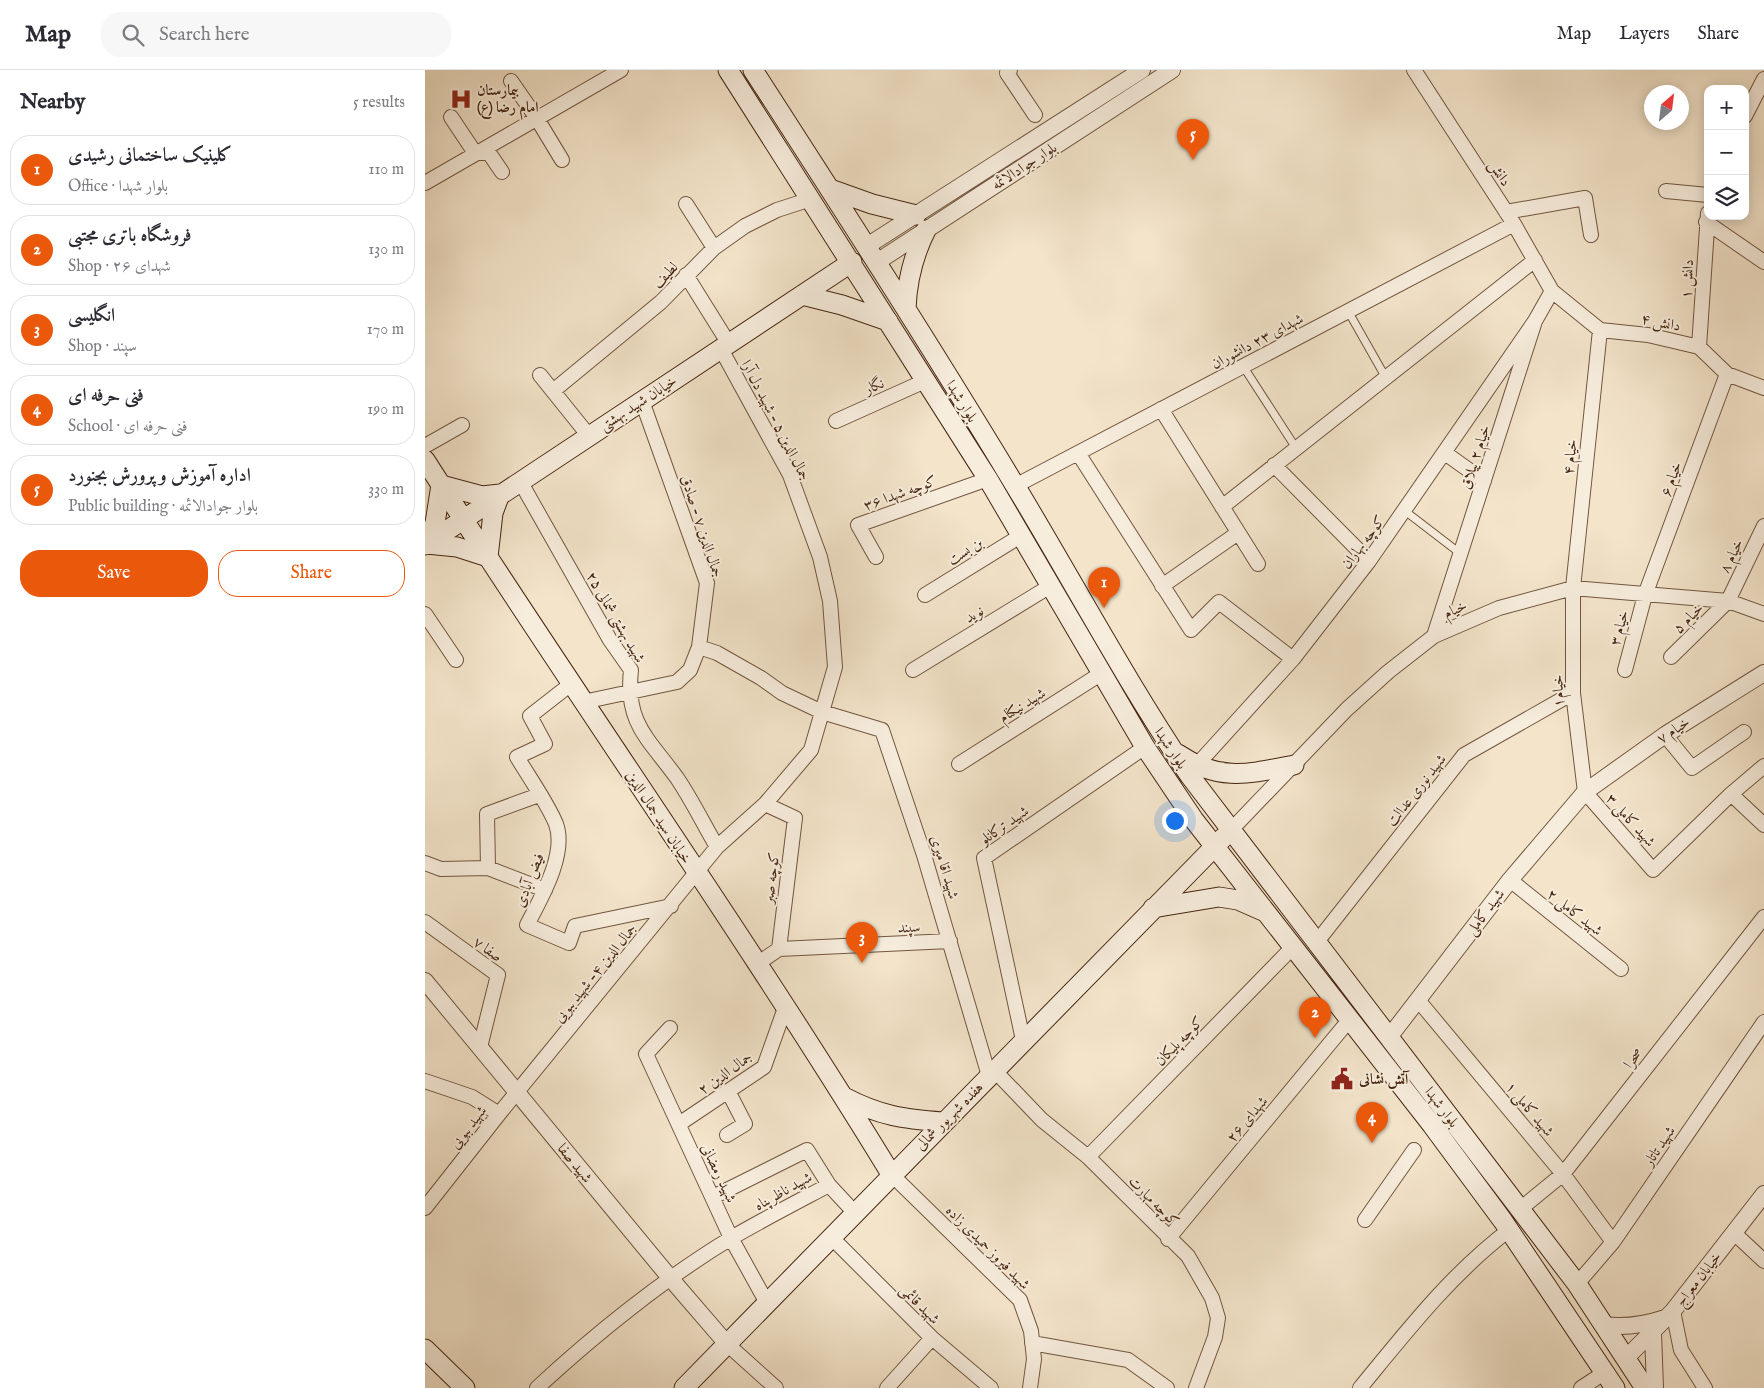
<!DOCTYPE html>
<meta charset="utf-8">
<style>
:root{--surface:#fff;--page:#f7f7f7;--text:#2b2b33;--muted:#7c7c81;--line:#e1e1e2;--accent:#ea580c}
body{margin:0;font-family:"IM FELL English",Amiri,serif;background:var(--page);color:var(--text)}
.controls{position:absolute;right:15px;top:15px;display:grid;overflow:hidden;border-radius:10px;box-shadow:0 2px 12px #0003}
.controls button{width:45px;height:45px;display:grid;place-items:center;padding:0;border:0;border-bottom:1px solid var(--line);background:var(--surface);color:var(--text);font:25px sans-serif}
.compass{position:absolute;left:1219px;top:15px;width:45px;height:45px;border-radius:50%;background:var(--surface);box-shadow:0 2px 12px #0003;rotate:28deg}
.you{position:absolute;left:749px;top:750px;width:18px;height:18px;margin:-12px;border:4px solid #fff;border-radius:50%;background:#1a73e8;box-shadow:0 0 0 8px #1a73e833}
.badge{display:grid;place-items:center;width:32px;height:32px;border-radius:50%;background:var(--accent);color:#fff;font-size:16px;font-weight:700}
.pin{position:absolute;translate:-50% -41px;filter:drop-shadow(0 1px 2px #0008)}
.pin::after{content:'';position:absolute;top:26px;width:18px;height:15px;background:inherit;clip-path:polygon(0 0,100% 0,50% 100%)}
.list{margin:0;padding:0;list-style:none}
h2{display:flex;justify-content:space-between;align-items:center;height:65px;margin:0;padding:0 20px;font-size:21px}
h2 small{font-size:16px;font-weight:400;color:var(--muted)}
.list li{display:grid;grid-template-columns:32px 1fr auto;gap:15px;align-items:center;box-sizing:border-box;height:70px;margin:0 10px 10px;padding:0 10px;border:1px solid var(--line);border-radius:20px}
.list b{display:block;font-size:19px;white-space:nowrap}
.list p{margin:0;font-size:16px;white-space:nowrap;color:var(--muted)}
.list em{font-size:16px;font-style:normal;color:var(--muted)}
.actions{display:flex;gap:10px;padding:15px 20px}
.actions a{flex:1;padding:11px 0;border:1px solid var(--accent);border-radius:20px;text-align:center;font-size:18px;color:var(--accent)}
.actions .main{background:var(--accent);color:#fff}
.icon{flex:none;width:28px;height:28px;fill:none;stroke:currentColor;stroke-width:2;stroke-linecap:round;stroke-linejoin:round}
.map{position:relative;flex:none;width:1339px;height:1318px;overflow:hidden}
header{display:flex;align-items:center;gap:30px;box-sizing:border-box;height:70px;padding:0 25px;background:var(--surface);border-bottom:1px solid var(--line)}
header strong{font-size:24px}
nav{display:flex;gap:28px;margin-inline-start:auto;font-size:18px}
.search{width:350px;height:45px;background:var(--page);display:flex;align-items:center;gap:12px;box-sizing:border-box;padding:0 18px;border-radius:20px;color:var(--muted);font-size:19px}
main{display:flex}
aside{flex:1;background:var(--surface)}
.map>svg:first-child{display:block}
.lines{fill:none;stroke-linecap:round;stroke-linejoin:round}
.service-casing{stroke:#72563f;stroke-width:9}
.minor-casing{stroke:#72563f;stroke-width:16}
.tertiary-casing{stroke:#72563f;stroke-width:18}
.secondary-casing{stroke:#472611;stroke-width:21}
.service{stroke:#f7eddd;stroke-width:7}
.minor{stroke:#f7eddd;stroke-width:14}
.tertiary{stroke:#f7eddd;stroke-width:16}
.secondary{stroke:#f7eddd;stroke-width:19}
.labels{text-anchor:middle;stroke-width:4;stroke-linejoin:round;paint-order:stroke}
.poi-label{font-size:15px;font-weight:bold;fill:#472611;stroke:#f7eddd;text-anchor:start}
.street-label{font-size:15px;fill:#472611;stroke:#f7eddd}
</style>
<header>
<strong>Map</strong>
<div class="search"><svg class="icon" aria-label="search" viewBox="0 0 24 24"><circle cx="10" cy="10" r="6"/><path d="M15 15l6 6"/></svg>Search here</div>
<nav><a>Map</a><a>Layers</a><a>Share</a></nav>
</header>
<main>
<aside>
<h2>Nearby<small>5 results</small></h2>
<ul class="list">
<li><span class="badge">1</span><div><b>کلینیک ساختمانی رشیدی</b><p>Office · بلوار شهدا</p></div><em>110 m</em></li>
<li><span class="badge">2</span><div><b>فروشگاه باتری مجتبی</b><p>Shop · شهدای ۲۶</p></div><em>130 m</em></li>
<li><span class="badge">3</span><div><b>انگلیسی</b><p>Shop · سپند</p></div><em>170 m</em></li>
<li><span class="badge">4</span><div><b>فنی حرفه ای</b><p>School · فنی حرفه ای</p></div><em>190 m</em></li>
<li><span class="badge">5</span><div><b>اداره آموزش و پرورش بجنورد</b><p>Public building · بلوار جوادالائمه</p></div><em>330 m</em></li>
</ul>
<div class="actions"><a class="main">Save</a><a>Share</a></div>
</aside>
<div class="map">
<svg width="1339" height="1318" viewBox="0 0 1339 1318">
<rect width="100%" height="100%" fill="#f3e4ca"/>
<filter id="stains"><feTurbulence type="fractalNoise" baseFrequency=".004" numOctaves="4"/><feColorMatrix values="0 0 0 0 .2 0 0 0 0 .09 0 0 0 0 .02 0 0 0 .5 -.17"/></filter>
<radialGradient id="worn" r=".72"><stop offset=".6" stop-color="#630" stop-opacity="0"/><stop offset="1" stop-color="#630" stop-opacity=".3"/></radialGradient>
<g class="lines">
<g class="service-casing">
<path id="service" d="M923,241L961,308
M818,296L871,378
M980,441L1036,484"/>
</g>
<g class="minor-casing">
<path id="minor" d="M585,0L582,3L610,45
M989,0L1089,154L1127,221L1175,260L1223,265L1274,277L1302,304L1339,318
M86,11L111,47L137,90
M1320,46L1339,9
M26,47L50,83H64L77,102
M0,113L196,0
M1241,121L1283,125
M261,134L289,178
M1081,142L1160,128L1166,165
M1281,152L1339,192
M261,205L304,274
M1175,260L1148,518V623L1160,722L1228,800L1306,724L1339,696
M1274,277L1283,143
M115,305L164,366
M128,321L236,232L289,178L320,156L352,140L386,129
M736,339L833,494
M411,351L500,311
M0,376L37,355
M653,383L766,560L794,532L868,589
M1020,383L1059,411
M849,395L944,491
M95,411L185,570L206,600C200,654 224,669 252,708C267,730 279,755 292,777
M590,416L1089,154
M797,437L1110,190
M451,487L433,455L563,409
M737,516L813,463
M500,525L597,465
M0,544L31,590
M1009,566L1110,251L1127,221
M274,577L292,583L336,608L357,623L397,642L457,660L499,785L564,1006
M1246,587L1303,531L1339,456
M488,600L627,515
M1200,600L1220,525L1302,304
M146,614L105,646L120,674L92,687C104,707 123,734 131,754C142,784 116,828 102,855L144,873L150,856L246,836
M158,632L252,612L265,600L274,577L282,513L217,331
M1240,665L1267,698L1319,662
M534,694L677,603
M771,696L868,589L944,491L1110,251
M1306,724L1339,755
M806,760L922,639L963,602L1009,566L1074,538L1148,518L1303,531L1339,544
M0,793L16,799L63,798L120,820
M63,798L62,744L114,725
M1085,810L1196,899
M0,852L73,905L55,977
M891,873L1039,685L1148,623
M354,879L525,871
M332,894L354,879L370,748L340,734
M993,930L1138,1104L1188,1172
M245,958L221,984L306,1168L342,1233
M598,970L559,788L720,677
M569,1000L617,1050L663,1087L763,1186L787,1228L793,1248L790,1267L771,1318
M0,1011L47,1027L74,1044
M254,1054L339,997L360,938
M302,1065L320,1054L303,1021
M663,1087L868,877
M466,1104L595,1230L606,1261L609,1289L605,1318
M288,1127L382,1080L404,1115
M0,1138L74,1044L292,777L340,734L386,680L410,597L405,531L395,487L365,405L296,279
M1094,1140L1138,1104L1339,847
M940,1150L989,1080
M1309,1163L1339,1191
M406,1167L507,1268L566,1318
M743,1169L925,949
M1152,1214L1188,1172L1339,952
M1248,1241L1256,1280L1280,1318
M607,1273L703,1290L742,1318
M302,1274L351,1318
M112,1318C169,1265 241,1207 308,1167C339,1149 372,1132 404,1115L430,1143
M462,1318L507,1268
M935,1318C981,1262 1026,1204 1084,1160
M1156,1318L1179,1303"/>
</g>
<g class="tertiary-casing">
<path id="tertiary" d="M442,176L717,0
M452,192L747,0
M0,911L246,1209L302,1274
M965,966L1085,810L1160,722L1240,665L1339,603
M1179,1255C1201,1258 1219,1255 1240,1248
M1228,1263L1230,1318
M1200,1289L1248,1241L1339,1124"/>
</g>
<g class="secondary-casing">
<path id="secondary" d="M303,0L563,409L720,677L769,750L1007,1055L1078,1151L1190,1318
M328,0C417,138 506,276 591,417C649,513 702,613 765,706L1152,1214L1220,1318
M405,119L447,134L491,145
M377,225L417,235L463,251
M481,239C482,210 488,186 501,160
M0,390C153,629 318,862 466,1104
M16,415L57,426L75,424L68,443L63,487L32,477L2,474L10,453Z
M0,475L427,192
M753,684C794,712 823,704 869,695
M728,838L794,827L813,830L838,841
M419,1027C455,1046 479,1049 518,1052
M0,1279L40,1318
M259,1318L799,767"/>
</g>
<use href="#service" class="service"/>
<use href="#minor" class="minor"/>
<use href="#tertiary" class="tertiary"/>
<use href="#secondary" class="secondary"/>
</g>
<defs>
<g id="hospital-bare" transform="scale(1.725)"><path d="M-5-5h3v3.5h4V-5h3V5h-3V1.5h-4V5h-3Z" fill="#8f2418" stroke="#f7eddd" stroke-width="2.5" paint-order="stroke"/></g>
<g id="civic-bare" transform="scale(1.725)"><path d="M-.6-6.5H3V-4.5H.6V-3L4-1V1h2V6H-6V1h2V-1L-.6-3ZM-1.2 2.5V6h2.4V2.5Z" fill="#8f2418" stroke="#f7eddd" stroke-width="2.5" paint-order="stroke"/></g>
</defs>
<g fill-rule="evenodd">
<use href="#hospital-bare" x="36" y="29"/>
<use href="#civic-bare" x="917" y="1009"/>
</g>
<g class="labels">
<g class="poi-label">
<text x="52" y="25">بیمارستان<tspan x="52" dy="17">امام رضا (ع)</tspan></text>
<text x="934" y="1014">آتش نشانی</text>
</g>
<g class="street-label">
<text transform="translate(599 96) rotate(-33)" y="5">بلوار جوادالائمه</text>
<text transform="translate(1075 103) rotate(57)" y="5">دانش</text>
<text transform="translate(240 205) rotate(-47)" y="5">لطیف</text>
<text transform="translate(1262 209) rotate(-87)" y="5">دانش ۱</text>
<text transform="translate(1236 252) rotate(11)" y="5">دانش ۴</text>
<text transform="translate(832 271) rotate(-28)" y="5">شهدای ۲۳ دانشوران</text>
<text transform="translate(449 316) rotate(-24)" y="5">نگار</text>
<text transform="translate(537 331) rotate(58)" y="5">بلوار شهدا</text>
<text transform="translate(213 333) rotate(-33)" y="5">خیابان شهید بهشتی</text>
<text transform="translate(351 350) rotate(63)" y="5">جمال الدین ۵ - شهید دل آرا</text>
<text transform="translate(1050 387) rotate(-72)" y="5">خیام ۲ ییلاق</text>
<text transform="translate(1145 387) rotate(-84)" y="5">خیام ۴</text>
<text transform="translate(1246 409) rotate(-70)" y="5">خیام ۶</text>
<text transform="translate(475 423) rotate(-20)" y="5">کوچه شهدا ۳۶</text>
<text transform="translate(277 456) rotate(72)" y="5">جمال الدین ۷ - صادق</text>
<text transform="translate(938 472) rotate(-53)" y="5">کوچه بهاران</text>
<text transform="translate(540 481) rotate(-32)" y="5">بن بست</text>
<text transform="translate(1306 486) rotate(-64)" y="5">خیام ۸</text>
<text transform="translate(1030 539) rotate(-24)" y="5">خیام</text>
<text transform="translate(549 544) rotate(-32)" y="5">نوید</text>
<text transform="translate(191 547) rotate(60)" y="5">۲۵ شهید بهشتی شمالی</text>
<text transform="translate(1263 548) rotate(-45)" y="5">خیام ۵</text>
<text transform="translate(1194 558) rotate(-75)" y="5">خیام ۳</text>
<text transform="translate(1133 621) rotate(-93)" y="5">خیام۱</text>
<text transform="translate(597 635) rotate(-32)" y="5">شهید نیکنام</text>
<text transform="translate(1248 660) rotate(-33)" y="5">خیام ۷</text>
<text transform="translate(746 678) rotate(56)" y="5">بلوار شهدا</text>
<text transform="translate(991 720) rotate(-52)" y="5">شهید نوری عدالت</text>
<text transform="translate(234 747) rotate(57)" y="5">خیابان سید جمال الدین</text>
<text transform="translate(1206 750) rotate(48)" y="5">شهید کاملی ۳</text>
<text transform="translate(579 755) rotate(-35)" y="5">شهید ترکانلو</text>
<text transform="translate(520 797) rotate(73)" y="5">شهید اقا میری</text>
<text transform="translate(346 808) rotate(-83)" y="5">کوچه صبر</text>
<text transform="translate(104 810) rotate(-68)" y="5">فیض آبادی</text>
<text transform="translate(1060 842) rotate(-53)" y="5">شهید کاملی</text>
<text transform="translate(1150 842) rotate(38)" y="5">شهید کاملی ۲</text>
<text transform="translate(484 857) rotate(-2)" y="5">سپند</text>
<text transform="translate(63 879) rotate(35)" y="5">صفا ۷</text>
<text transform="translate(170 903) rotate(-51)" y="5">جمال الدین ۴- شهید ببویی</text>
<text transform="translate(754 971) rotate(-46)" y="5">کوچه پلیکان</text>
<text transform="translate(1208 988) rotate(-52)" y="5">صحرا</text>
<text transform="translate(300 1003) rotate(-35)" y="5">جمال الدین ۲</text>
<text transform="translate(1017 1037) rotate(53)" y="5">بلوار شهدا</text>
<text transform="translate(1105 1039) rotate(50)" y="5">شهید کاملی ۱</text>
<text transform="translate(524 1046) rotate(-45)" y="5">هفده شهریور شمالی</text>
<text transform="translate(822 1049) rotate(-50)" y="5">شهدای ۲۶</text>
<text transform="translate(43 1057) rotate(-52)" y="5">شهید ببویی</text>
<text transform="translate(1234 1076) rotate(-56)" y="5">شهید تاتار</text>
<text transform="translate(150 1093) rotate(51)" y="5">شهید صفا</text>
<text transform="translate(294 1103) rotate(65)" y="5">شهید رمضانی</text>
<text transform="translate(358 1121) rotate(-29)" y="5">شهید ناظرپناه</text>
<text transform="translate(729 1131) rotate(45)" y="5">کوچه مهارت</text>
<text transform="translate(563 1177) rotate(45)" y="5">شهید فیروز حمیدی زاده</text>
<text transform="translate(1273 1209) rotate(-52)" y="5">خیابان معراج</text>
<text transform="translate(495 1234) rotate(45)" y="5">شهید قائمی</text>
</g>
</g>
<rect width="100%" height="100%" filter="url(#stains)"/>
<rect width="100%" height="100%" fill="url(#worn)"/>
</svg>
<div class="controls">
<button>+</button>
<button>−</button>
<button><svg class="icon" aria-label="layers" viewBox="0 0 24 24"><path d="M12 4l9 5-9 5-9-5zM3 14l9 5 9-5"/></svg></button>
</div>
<svg class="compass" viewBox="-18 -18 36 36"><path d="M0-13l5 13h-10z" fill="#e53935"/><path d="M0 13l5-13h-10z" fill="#7c7c81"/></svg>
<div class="you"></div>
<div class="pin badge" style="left:679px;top:538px">1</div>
<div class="pin badge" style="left:890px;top:968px">2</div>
<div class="pin badge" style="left:437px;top:893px">3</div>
<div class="pin badge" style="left:947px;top:1073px">4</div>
<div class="pin badge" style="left:768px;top:90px">5</div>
</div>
</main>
